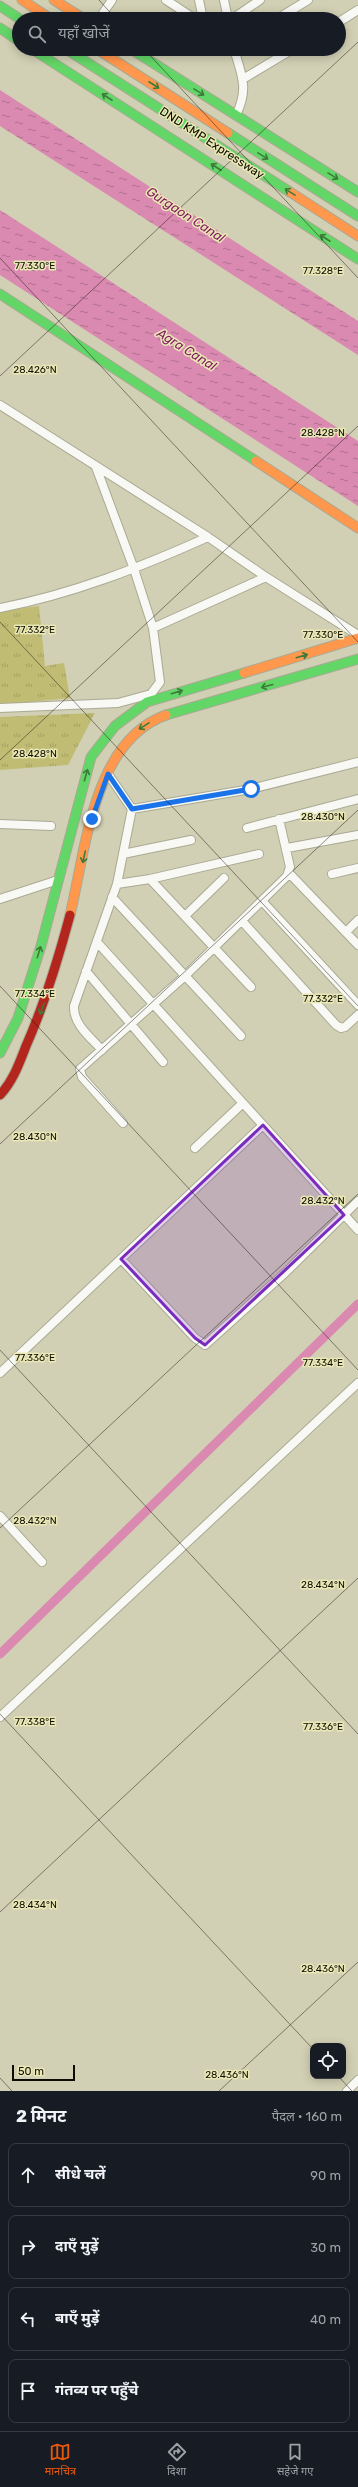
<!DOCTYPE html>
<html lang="hi">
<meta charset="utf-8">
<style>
:root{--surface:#171b24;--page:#242831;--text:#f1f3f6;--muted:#9ea1a6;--line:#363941;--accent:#ea580c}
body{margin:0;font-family:Rubik,"Noto Sans Devanagari",sans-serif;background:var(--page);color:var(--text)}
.controls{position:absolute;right:12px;bottom:12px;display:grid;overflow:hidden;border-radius:8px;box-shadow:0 2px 10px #0003}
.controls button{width:36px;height:36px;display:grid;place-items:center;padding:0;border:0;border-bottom:1px solid var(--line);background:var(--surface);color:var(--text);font:20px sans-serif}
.scale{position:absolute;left:12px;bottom:10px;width:63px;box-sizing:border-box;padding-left:4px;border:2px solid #0d0c00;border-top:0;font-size:11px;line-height:14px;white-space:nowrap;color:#0d0c00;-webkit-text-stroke:3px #eae8b5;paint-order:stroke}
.stop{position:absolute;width:12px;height:12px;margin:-9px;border:3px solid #1a73e8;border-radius:50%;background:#fff}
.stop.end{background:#1a73e8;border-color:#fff;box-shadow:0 1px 4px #0008}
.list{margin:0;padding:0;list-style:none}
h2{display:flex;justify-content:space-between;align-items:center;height:52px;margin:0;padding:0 16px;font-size:17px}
h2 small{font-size:13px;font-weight:400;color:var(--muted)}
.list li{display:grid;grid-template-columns:26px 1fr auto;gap:12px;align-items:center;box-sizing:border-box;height:64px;margin:0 8px 8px;padding:0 8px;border:1px solid var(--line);border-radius:8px}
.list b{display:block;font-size:15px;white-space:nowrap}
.list em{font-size:13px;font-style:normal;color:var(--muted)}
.icon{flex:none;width:22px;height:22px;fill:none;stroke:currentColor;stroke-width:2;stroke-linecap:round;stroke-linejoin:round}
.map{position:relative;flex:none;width:358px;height:2091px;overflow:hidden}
.search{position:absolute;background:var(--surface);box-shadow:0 2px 10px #0003;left:12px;right:12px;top:12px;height:44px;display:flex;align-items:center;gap:10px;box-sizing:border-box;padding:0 14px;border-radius:22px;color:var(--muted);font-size:15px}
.sheet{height:340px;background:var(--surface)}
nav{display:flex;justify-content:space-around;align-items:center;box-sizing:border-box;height:56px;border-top:1px solid var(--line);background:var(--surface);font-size:11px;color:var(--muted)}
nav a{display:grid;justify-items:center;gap:2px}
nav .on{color:var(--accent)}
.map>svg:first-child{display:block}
.park{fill:url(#park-tufts)}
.water{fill:url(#water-ripples)}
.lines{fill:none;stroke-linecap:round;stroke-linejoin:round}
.canal{stroke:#da8ab1;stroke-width:9}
.street-casing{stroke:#aaa993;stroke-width:10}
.fast-casing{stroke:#aaa993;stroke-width:11}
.slow-casing{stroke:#aaa993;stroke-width:11}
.jam-casing{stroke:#aaa993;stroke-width:11}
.street{stroke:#f8f8f4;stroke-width:8}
.fast{stroke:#63d668;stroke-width:9}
.slow{stroke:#ff974d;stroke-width:9}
.jam{stroke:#b3261e;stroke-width:9}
.oneway{stroke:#3c7b39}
.route{stroke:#1a73e8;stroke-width:5}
.marked{fill:#7b2cbf;fill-opacity:0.2;stroke:#7b2cbf;stroke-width:3;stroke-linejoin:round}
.ticks{fill:none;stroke:#0d0c00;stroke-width:1;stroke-opacity:0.45}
.labels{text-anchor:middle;stroke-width:3;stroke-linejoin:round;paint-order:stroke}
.street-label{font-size:12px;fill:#0d0c00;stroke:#eae8b5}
.water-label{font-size:13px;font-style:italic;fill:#831c60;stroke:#eae8b5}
.ticks-label{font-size:10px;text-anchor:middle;fill:#0d0c00;stroke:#eae8b5;stroke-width:3;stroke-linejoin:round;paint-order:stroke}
</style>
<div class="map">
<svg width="358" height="2091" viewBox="0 0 358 2091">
<defs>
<pattern id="park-tufts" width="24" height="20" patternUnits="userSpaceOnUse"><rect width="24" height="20" fill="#c0bc74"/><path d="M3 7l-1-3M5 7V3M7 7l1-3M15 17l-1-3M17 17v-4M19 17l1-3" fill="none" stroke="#a4a063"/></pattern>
<pattern id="water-ripples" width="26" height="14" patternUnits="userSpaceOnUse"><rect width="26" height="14" fill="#da8ab1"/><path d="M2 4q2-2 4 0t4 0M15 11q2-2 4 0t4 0" fill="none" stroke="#af6f8e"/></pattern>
</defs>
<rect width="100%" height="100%" fill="#d1d0b4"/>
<path class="park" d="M39,606L45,666L64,663L70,698L0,705V611Z
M95,713L68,765L0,770V717Z"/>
<path class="water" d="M0,90L358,321V355L0,126Z
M0,210L358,441V506L0,275Z"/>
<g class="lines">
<path class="canal" d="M0,1654L358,1304"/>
<g class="street-casing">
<path id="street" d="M166,0L195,19
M199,0L203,19
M224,0L228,19
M99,19L112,0
M232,19L260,0
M277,19L308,0
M339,22L358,10
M234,49C242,76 249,89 236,115
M243,79L293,49
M0,405L208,537L266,577L358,635
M0,608C73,594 141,567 208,537
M153,628L266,577
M0,708L118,703L151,694L160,682L153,628L134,569L96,467
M132,809L251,789L358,762
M0,824L51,826
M247,828L358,799
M287,848L358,835
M123,854L191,840
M289,873L358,945
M332,874L358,868
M150,879L251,987
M117,884L150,879L259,854
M112,897L241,1036
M0,899L58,880
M262,901L358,1005
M185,916L224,878
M242,921L336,1025L341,1028L345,1027L358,1015
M346,932L358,920
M97,942L358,1230
M86,971L163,1062
M102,1050C90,1037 73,1024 74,1006L117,884L132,809L108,774
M123,1123L82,1077L80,1069L185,976L287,876L290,867L279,819
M195,1148L243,1103
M121,1259L195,1338L205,1345L286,1272L358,1201
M0,1373L263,1125
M0,1516L42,1562
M0,1717L358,1383
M347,2091L358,2080"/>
</g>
<g class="fast-casing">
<path id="fast" d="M0,6L20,19
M0,28L19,41
M32,49L358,259
M66,49L290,192
M131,49L358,192
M228,133L358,216
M0,294L256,461
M166,715L358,659
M0,1053L18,1018L41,946L91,757L115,726L147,702L244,673"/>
</g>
<g class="slow-casing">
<path id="slow" d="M22,0L51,19
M54,0L84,19
M97,49L228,133
M290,192L358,236
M256,461L358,528
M244,673L358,638
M70,915C86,849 93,741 166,715"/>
</g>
<g class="jam-casing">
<path id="jam" d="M0,1095C13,1081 19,1064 26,1046C45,1003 58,960 70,915"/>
</g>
<use href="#street" class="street"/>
<use href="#fast" class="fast"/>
<use href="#slow" class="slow"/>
<use href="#jam" class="jam"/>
</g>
<defs><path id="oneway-shaft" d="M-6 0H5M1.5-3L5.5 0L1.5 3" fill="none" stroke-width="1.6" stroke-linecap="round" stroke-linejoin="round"/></defs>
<g class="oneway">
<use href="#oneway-shaft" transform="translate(154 85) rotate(33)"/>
<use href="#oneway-shaft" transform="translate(199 92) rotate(32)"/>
<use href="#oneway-shaft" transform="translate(107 97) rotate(-147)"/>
<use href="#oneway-shaft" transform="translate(263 156) rotate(32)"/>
<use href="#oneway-shaft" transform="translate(216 167) rotate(-147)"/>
<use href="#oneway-shaft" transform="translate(333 176) rotate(32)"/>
<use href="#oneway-shaft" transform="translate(290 192) rotate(-148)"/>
<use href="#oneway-shaft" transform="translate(325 238) rotate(-147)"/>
<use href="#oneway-shaft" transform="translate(302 656) rotate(-16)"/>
<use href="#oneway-shaft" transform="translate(267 686) rotate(165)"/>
<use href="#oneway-shaft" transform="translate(177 692) rotate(-16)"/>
<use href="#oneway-shaft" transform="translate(144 726) rotate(148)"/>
<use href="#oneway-shaft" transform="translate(86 775) rotate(-74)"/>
<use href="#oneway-shaft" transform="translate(84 857) rotate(102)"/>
<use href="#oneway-shaft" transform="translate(39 952) rotate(-73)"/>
<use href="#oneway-shaft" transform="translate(42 1009) rotate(110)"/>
</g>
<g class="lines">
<path class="route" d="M92,819L108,774L132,809L251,789"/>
</g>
<path class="marked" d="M263,1125L344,1215L205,1345L195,1338L121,1259Z"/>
<path class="ticks" d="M99,0L116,19M144,49L358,278M0,258L358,642M0,376L358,42M0,622L358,1006M0,760L358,426M0,986L358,1370M0,1144L358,810M0,1350L358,1734M0,1528L358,1194M0,1714L313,2049M0,1912L358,1578M338,2076L352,2091M0,2078L12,2091M219,2091L358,1962"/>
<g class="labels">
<g class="street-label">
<text transform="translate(212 143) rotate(33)" y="4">DND KMP Expressway</text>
</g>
<g class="water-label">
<text transform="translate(186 214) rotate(33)" y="5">Gurgaon Canal</text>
<text transform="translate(187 349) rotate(32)" y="5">Agra Canal</text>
</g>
</g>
<g class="ticks-label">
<text x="35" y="269">77.330°E</text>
<text x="323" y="274">77.328°E</text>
<text x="35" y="373">28.426°N</text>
<text x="323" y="436">28.428°N</text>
<text x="35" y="633">77.332°E</text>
<text x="323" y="638">77.330°E</text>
<text x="35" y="757">28.428°N</text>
<text x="323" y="820">28.430°N</text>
<text x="35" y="997">77.334°E</text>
<text x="323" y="1002">77.332°E</text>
<text x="35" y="1140">28.430°N</text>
<text x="323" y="1204">28.432°N</text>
<text x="35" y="1361">77.336°E</text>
<text x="323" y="1366">77.334°E</text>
<text x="35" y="1524">28.432°N</text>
<text x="323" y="1588">28.434°N</text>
<text x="35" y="1725">77.338°E</text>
<text x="323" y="1730">77.336°E</text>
<text x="35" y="1908">28.434°N</text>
<text x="323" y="1972">28.436°N</text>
<text x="227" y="2078">28.436°N</text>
</g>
</svg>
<div class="controls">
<button><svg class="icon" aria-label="locate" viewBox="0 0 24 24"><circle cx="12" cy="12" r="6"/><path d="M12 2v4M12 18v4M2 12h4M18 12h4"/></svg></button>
</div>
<div class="scale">50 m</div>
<div class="stop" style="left:251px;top:789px"></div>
<div class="stop end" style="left:92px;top:819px"></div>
<div class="search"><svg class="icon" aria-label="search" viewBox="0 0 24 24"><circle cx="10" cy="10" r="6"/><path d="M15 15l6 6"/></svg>यहाँ खोजें</div>
</div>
<section class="sheet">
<h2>2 मिनट<small>पैदल · 160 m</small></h2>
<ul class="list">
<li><svg class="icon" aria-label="ahead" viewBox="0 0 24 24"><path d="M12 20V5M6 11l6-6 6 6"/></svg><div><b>सीधे चलें</b></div><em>90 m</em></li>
<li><svg class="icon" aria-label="right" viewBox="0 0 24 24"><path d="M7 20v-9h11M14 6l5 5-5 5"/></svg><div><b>दाएँ मुड़ें</b></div><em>30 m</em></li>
<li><svg class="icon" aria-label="left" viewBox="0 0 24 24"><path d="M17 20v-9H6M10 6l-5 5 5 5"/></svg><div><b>बाएँ मुड़ें</b></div><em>40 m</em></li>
<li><svg class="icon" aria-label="arrive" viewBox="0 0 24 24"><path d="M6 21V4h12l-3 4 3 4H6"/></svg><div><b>गंतव्य पर पहुँचे</b></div></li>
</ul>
</section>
<nav>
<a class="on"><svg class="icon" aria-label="map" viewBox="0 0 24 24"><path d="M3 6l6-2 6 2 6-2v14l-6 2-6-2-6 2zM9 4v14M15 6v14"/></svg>मानचित्र</a>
<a><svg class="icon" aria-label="directions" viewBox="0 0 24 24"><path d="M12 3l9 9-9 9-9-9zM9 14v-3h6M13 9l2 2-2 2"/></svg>दिशा</a>
<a><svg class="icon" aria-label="saved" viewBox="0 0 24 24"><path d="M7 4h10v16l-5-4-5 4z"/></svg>सहेजे गए</a>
</nav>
